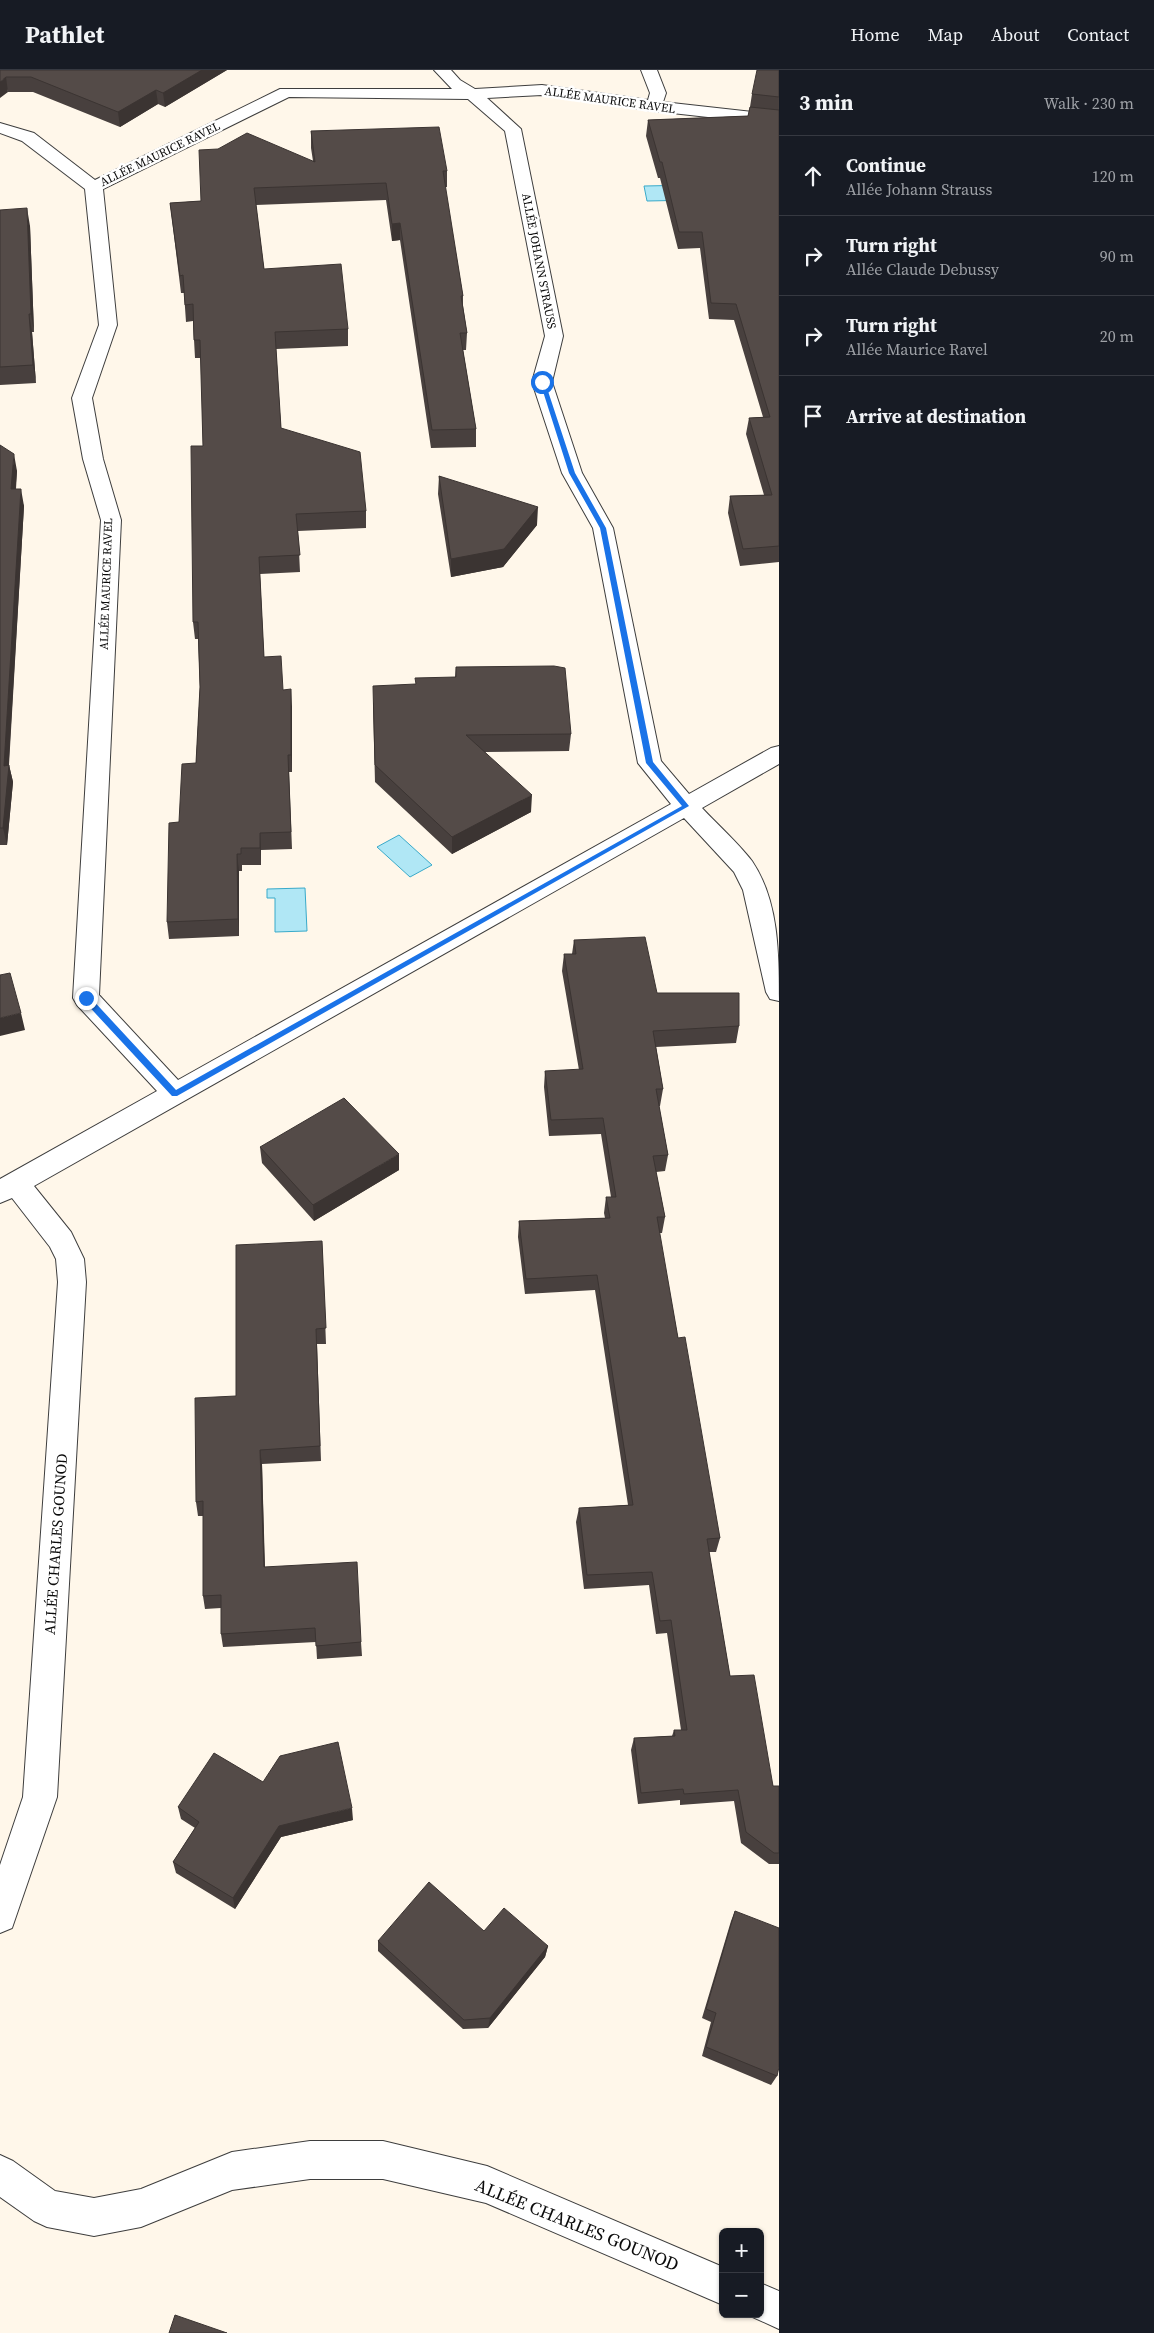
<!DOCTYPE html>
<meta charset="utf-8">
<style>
:root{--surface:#171b24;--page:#20242c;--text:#f1f3f6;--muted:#9ea1a6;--line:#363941}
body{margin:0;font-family:"Source Serif 4",serif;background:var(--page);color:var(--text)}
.controls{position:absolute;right:15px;bottom:15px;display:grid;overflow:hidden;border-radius:8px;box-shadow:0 1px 4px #0004}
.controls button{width:45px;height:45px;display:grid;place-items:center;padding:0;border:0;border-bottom:1px solid var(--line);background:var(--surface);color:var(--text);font:25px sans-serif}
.stop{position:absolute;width:15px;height:15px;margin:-11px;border:4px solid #1a73e8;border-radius:50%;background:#fff}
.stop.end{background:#1a73e8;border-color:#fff;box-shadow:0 1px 5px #0008}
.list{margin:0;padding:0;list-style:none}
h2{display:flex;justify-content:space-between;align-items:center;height:65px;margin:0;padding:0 20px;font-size:21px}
h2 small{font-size:16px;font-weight:400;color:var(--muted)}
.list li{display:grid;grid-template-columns:32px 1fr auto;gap:15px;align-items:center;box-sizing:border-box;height:80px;padding:0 20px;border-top:1px solid var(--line)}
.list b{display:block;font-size:19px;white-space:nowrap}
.list p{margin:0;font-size:16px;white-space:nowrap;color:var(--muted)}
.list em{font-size:16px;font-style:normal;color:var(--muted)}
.icon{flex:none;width:28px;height:28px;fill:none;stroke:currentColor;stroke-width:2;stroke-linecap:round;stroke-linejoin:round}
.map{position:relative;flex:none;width:779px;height:2263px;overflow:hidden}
header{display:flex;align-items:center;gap:30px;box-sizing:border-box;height:70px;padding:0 25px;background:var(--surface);border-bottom:1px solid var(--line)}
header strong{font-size:24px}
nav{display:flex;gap:28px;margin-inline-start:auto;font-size:18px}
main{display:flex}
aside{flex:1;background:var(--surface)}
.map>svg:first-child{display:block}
.water{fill:#b0e7f5;stroke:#39aaca}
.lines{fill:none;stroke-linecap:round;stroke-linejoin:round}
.minor-casing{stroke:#3e3e3e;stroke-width:2}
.minor{fill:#fff;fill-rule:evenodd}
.wall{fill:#48403e}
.shaded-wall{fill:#3b3432}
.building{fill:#544b48;stroke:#3b3432}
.route{fill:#1a73e8}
.labels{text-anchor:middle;stroke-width:5;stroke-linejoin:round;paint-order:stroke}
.far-street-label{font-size:12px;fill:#0b0b0b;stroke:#fff}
.street-label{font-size:15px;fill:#0b0b0b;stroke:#fff}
.near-street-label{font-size:18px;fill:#0b0b0b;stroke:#fff}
</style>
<header>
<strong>Pathlet</strong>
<nav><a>Home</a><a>Map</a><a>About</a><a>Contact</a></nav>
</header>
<main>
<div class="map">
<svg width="779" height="2263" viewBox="0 0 779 2263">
<rect width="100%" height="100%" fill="#fff7ea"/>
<path class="water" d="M694,115L697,130L647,131L644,116Z
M399,765L432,795L410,807L377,777Z
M305,818L307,861L275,862V828H267V819Z"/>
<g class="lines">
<g class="minor-casing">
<path id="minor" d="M434,0H451L460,10L475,19L542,15L648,30L650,23L641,0H657L666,23L663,32L779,45V55L654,41L542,25L487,28L521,59L563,266L552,312L582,403L613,458L661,691L689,724L771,678L779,676V694L702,738C718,755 737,772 752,791C779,831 779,884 779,931L770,929L766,922L743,820L734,802L684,748L34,1116L71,1162L84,1189L86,1212L57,1727L12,1858L0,1863V1795L23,1727L58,1212L56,1189L50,1177L12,1128L0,1133V1109L157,1021L77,935L73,928L101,450L83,389L72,328L99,255L85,119L22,71L0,63V53L34,63L95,110L280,19H452ZM289,27L468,29L505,61L545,266L532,312L562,403L593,458L638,693L671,734L178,1010L99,925L121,450L103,389L92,328L117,255L103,119Z
M310,2071H383L487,2096L723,2197V2235L486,2133L383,2109H310L232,2120L141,2157L94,2166L47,2157L34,2151L0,2127V2085L13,2091L55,2121L94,2128L141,2119L232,2082Z
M760,2213L779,2221V2259L746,2244H760Z"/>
</g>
<use href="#minor" class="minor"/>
</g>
<path class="wall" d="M0,0H227L165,37L158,34L120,57L33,22H8Z
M779,0V492L740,496L728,443L730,426L764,425L746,364L749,348L763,347L734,250L709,249L700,178L678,179L660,108H658L646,66L648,50L748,46L750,37L752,24Z
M311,61L447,101V117H445L463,226V236L467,263L466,280H463L476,359V377L431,378L400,170L392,171L386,130L256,135L264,199L348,259V276L276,279L281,358L366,441V458L298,461L300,502L260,504L264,587L292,637V702H289L292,779L261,780V795H242V801H239V866L169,869L167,852L179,752L196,693L200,617L198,569H195L193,552L203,376L201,288H195L193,251L186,252L184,223H181L170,133L201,131L313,91L311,78Z
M0,140L30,156L34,262H32L36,313L0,315Z
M0,375L17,401L16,419L24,436L9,695L13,712L7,775H0Z
M439,406L537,455L503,497L451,507L438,424Z
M456,597L571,664L569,681L485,682L531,742L452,784L375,712L373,633L415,614L455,607Z
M574,870L657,923L739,956L736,973L656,977L663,1019L660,1036H659L668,1085L665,1101L656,1102L665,1147L662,1163H659L678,1268L720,1468L716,1482H709L730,1606L773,1716H779V1794H769L741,1773L734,1731L680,1735V1730L638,1734L631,1680L634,1668L672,1666L674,1660H681L667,1563L656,1564L649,1515L584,1519L576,1452L579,1438L628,1435L595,1220L525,1224L518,1167L519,1151L605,1148L604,1143L606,1127H611L601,1064L549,1066L544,1017L545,1001L579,1000L562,901L564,884H572Z
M260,1077L399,1100L314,1151L262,1093Z
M322,1171L326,1274H317L321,1391L262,1394L265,1497L361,1572L362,1586L317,1589L316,1572L223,1577L221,1564V1538L205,1539L203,1526V1446H198L196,1432L236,1326Z
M263,1712L353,1750L281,1767L235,1839L176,1803L173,1792L195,1758L181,1749L178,1737Z
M735,1841L777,2006L771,2015L702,1986L711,1952L702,1948L731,1851Z
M484,1861L548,1876L545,1887L488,1958L463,1959L378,1881V1871Z"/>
<path class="shaded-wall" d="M202,0H227L165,37L163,23Z
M6,7L8,22L0,28V12Z
M156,20L158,34L120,57L118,42Z
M27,138L30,156L34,262L31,244Z
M400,153V170L392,171V154Z
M29,244L32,262L36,313L33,295Z
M14,384L17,401L14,436L11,419Z
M21,419L24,436L8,705L9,695L13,712L7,775L3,758L4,696Z
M538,437L537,455L503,497L451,507V489Z
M291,619L292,637V702L291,685Z
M532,725L531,742L452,784V767Z
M260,763L261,780V795L260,778Z
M237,784L239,801V866L238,849Z
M21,943L25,960L0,966V948Z
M399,1084V1100L314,1151L313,1135Z
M260,1380L262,1394L265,1511L264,1497Z
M352,1738L353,1750L281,1767L235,1839L233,1828L279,1756Z
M548,1876L545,1887L488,1958L490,1948Z"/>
<path class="building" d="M0,0H202L163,23L156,20L118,42L31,7H6L0,12Z
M757,0H779V27L752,24Z
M750,37L779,40V476L743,479L730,426L772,425L749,348L770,347L736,234L711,233L702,162H679L662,92H660L648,50L748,46Z
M439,57L447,101H443L463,226H461L467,263H460L476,359L432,360L400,153L392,154L386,113L254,118L264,199L341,194L348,259L275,262L281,358L360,382L366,441L296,444L300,485L259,487L264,587L281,586L283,620L291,619V685H288L291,762L260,763V778H241V784H237L238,849L167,852L169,753L179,752L182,694L196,693L200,617L198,552H193L191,376H203L200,270H194L193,234L185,235L183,205L180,206L170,133L201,131L199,80L218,79L247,63L315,92L311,61Z
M27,138L31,244H29L33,295L0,297V140Z
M0,375L14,384L11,419H21L4,696L9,695L3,758H0Z
M439,406L538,437L504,479L451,489Z
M554,596L565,598L571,664L466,665L532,725L452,767L375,695L373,616L416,614L415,608L456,607V597Z
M645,867L657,923H739V956L653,961L663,1019H656L668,1085L653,1086L665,1147H657L678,1268L685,1267L720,1468L707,1469L730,1606L754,1605L773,1716H779V1783H774L746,1762L738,1720L684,1724L683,1719L641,1723L634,1668L675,1666L674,1660H687L671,1550L660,1551L652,1502L587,1505L579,1438L633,1435L597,1205L526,1209L519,1151L610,1148L606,1127H616L603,1048L551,1050L545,1001L583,999L564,884H576L574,870Z
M10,903L21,943L0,948V905Z
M344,1028L399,1084L313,1135L260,1077Z
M322,1171L326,1258L316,1259L320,1376L260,1380L264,1497L357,1492L361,1572L316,1576L315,1558L221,1564V1525L203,1526V1431L196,1432L195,1328L236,1326V1175Z
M338,1672L352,1738L279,1756L233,1828L173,1792L199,1752L178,1737L214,1683L263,1712L280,1686Z
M429,1812L484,1861L504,1838L548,1876L490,1948L464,1950L378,1871Z
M735,1841L779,1858V1997L777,2006L706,1977L716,1943L706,1939Z
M175,2245L227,2263H169Z"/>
<path class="route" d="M542,311L545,312L575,403L606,458L653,692L689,736L177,1026H172L83,930V926H89L176,1020L682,736L646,693L600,458L569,403L540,312Z"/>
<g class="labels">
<g class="far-street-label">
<text transform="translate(610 30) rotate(8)" y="4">ALLÉE MAURICE RAVEL</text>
<text transform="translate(160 84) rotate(-26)" y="4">ALLÉE MAURICE RAVEL</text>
<text transform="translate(539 191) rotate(79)" y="4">ALLÉE JOHANN STRAUSS</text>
<text transform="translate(106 514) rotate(-88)" y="4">ALLÉE MAURICE RAVEL</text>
</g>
<g class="street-label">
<text transform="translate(56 1474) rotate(-86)" y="5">ALLÉE CHARLES GOUNOD</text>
</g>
<g class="near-street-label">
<text transform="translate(577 2155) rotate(22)" y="6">ALLÉE CHARLES GOUNOD</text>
</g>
</g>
</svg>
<div class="controls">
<button>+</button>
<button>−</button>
</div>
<div class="stop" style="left:542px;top:312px"></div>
<div class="stop end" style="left:86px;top:928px"></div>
</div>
<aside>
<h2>3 min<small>Walk · 230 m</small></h2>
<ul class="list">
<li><svg class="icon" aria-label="ahead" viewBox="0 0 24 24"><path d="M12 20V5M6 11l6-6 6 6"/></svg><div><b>Continue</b><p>Allée Johann Strauss</p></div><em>120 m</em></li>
<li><svg class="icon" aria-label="right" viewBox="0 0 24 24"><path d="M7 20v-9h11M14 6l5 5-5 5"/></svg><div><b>Turn right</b><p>Allée Claude Debussy</p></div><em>90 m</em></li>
<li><svg class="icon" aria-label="right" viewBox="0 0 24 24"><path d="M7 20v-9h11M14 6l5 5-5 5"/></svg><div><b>Turn right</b><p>Allée Maurice Ravel</p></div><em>20 m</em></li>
<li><svg class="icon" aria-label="arrive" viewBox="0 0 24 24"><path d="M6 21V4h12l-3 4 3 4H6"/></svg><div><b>Arrive at destination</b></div></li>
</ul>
</aside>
</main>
